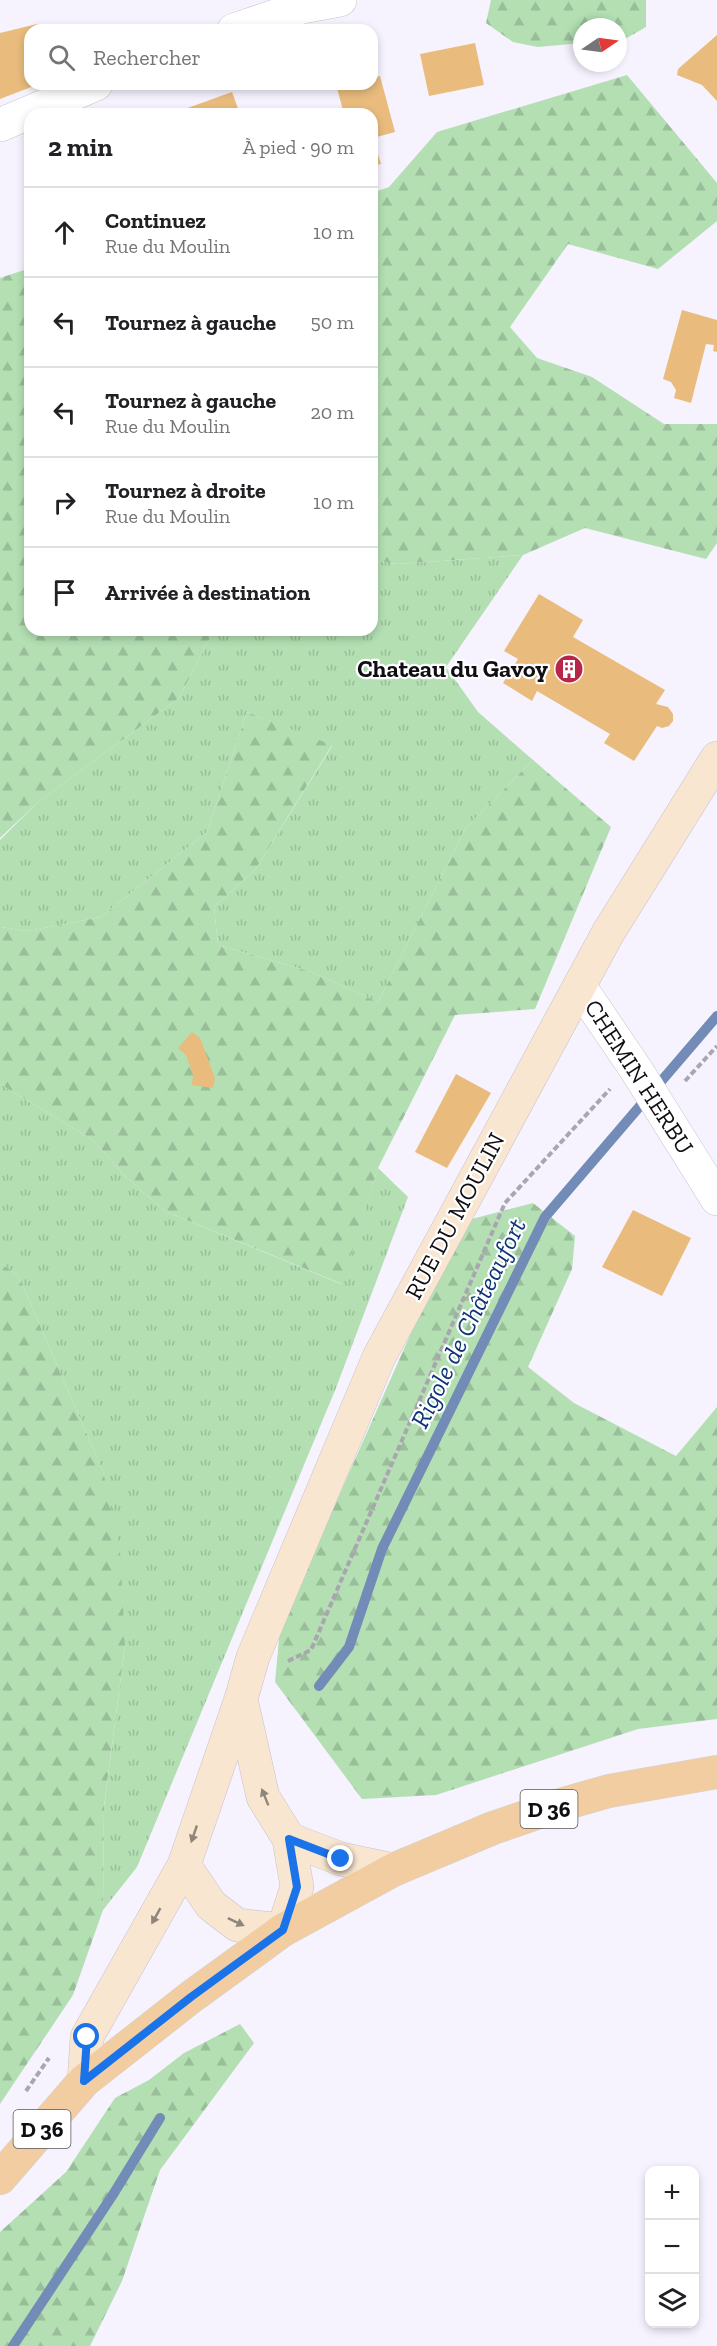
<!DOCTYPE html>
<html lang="fr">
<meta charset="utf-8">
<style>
:root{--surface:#fff;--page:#f6f6f6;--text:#202124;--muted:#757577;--line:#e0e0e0}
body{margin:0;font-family:"Zilla Slab",serif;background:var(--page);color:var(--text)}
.controls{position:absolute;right:18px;bottom:18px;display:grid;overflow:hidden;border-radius:12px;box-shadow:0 3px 9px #0003}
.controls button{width:54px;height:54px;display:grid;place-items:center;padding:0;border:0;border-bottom:2px solid var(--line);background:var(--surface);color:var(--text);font:30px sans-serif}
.compass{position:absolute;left:573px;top:18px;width:54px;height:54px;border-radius:50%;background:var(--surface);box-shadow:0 3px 9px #0003;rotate:77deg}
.stop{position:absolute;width:18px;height:18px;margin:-14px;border:4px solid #1a73e8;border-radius:50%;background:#fff}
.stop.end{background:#1a73e8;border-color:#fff;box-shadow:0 2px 6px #0008}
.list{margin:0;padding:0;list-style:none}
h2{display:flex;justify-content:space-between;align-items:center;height:78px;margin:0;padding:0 24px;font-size:26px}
h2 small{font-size:20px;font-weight:400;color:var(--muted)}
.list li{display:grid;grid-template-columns:39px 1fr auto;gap:18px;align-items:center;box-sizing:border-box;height:90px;padding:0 24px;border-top:2px solid var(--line)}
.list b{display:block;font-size:22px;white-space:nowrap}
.list p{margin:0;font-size:20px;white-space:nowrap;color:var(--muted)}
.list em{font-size:20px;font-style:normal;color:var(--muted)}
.icon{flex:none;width:33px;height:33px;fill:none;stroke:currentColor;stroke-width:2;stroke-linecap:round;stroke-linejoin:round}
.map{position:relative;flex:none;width:717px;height:2346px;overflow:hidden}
.search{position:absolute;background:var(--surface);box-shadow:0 3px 9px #0003;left:24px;top:24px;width:354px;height:66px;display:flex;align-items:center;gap:15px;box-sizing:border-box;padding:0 21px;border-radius:18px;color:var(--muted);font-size:22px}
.panel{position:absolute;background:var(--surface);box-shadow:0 3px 9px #0003;left:24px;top:108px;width:354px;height:528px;border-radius:18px}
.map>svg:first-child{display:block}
.grass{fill:url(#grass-tufts)}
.forest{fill:url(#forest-firs)}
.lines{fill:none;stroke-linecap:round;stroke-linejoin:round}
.stream{stroke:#738bb7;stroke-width:10}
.building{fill:#e9bc7d}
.street-casing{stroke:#c7c2ce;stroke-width:34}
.secondary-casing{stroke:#c7c2ce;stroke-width:34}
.primary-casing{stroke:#d4d4d4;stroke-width:34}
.path{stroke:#a9a6af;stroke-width:4;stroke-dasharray:6 3;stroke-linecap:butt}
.street{stroke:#fff;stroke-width:33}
.secondary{stroke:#f9e6d0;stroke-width:33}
.primary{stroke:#f2cda2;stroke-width:33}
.oneway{fill:#90857a}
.route{stroke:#1a73e8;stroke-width:8}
.labels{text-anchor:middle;stroke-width:4.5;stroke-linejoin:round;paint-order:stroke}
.shield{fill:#fff;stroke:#585659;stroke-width:1.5}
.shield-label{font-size:22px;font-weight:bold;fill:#100e12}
.poi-label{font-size:24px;font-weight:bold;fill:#100e12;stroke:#fff;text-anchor:end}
.street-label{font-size:24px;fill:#100e12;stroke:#fff}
.water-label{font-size:26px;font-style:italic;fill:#0d3378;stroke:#fff}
</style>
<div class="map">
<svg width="717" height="2346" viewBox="0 0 717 2346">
<defs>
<pattern id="grass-tufts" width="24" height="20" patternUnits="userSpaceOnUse" patternTransform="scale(1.5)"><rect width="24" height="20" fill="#b3dfb3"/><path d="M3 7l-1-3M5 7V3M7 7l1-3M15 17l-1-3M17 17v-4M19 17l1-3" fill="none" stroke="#99be99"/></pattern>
<pattern id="forest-firs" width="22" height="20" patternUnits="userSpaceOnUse" patternTransform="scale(1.5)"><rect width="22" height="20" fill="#b3dfb3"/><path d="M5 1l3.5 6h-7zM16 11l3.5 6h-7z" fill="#99be99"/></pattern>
</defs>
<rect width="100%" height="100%" fill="#f6f2fe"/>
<path class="grass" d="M523,555L446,667L478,712L533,760L465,829L378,1002L312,972L218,945L214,907L255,870L332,746L247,712L207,832L101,917L28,931L0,927V840L37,803L179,698L214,630H372V561L399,564Z
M0,1084L93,1140L125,1176L165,1211L341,1284L378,1168L408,1197L336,1388L137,1867L103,1910L104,1807L125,1646L103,1471L18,1275L0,1263Z"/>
<path class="forest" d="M491,0H646V27L625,39H618V27H582V43L538,47L513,42L486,23Z
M627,75L717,183V221L658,269L568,244L510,327L537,358L592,377L664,424H717V543L706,559L585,528L523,555L399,564L372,561V193L389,187L437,132Z
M30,268V630H214L179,698L37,803L0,838V278Z
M247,712L332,745L255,870L214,907L218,945L312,972L378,1002L465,829L533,760L611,827L535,1009L455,1015L378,1168L342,1284L165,1211L125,1176L93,1140L0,1084V927L28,931L101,917L207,832Z
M533,1203L575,1236L572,1269L528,1367L574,1403L676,1456L717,1407V1719L638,1729L436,1795L362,1799L275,1682L280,1629L411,1333L468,1220Z
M0,1263L18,1275L103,1471L120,1551L125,1646L104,1806L103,1910L73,1995L0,2104Z
M240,2024L254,2043L160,2170L122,2281L90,2346H0V2232L66,2172L115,2098L149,2080L184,2053Z"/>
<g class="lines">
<path class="stream" d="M319,1686L349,1647L382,1549L545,1217L717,1016
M13,2346L114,2193L160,2118"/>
</g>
<path class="building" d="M37,24L39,30H30V84H39L0,99V33Z
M717,35V101L702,85L677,75L678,69Z
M475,43L484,85L429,96L420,54Z
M380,76L395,132L373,138L381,164L372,166V114H344L337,88L352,84H372V78Z
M232,92L240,114H171Z
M682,310L717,320V352L713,351L714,345L706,344L691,403L674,398L676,390L671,382L663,379Z
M539,594L583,620L573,637L665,690L656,704L668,707L673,714V721L669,726L662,728L657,726L634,761L604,743L610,734L537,691L532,701L503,683L518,659L504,651Z
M192,1032L200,1038L215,1078L213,1088L192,1085L193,1075L186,1055L178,1048Z
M456,1074L491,1093L447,1168L415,1152Z
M633,1210L691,1238L662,1296L602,1267Z"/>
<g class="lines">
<g class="street-casing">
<path id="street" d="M234,30L302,7L340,0
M0,125L96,84
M580,987L637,1071L717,1199"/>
</g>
<g class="secondary-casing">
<path id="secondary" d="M289,1839L341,1859L393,1870
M184,1865L211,1905L237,1925L283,1930L297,1887L289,1839L263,1797L241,1699
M84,2081L87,2037L184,1865L241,1699L253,1657L379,1357L608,933L717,758"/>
</g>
<g class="primary-casing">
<path id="primary" d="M0,2178L84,2081L191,1997L283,1930L393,1870L493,1828L560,1805L609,1791L717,1772"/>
</g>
<path class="path" d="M685,1081L717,1046
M288,1661L311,1650L505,1203L610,1089
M26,2091L49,2058"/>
<use href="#street" class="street"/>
<use href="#secondary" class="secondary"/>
<use href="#primary" class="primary"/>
</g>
<defs><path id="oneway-solid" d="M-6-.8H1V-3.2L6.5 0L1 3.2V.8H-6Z" transform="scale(1.5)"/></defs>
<g class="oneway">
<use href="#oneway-solid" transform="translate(265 1797) rotate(-112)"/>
<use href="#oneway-solid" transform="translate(194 1834) rotate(109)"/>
<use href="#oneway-solid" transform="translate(156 1916) rotate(119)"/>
<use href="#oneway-solid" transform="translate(236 1922) rotate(25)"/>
</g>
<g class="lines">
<path class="route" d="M87,2037L84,2081L191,1997L283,1930L297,1887L289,1839L341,1859"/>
</g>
<defs>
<g id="building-disc" transform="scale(1.5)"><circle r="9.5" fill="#b72649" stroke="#fff"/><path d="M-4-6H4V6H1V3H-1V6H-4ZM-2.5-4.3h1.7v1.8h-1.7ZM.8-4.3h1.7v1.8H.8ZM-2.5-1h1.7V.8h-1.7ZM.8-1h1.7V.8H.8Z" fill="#fff"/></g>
</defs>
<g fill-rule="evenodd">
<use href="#building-disc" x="569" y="669"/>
</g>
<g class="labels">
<g class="shield">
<rect x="520.5" y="1790" width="57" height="38" rx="4.5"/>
<rect x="13.5" y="2110" width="57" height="38" rx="4.5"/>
</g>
<g class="shield-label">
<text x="549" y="1817">D 36</text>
<text x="42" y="2137">D 36</text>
</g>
<g class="poi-label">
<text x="548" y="677">Chateau du Gavoy</text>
</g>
<g class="street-label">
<text transform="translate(639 1077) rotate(57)" y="8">CHEMIN HERBU</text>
<text transform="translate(455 1216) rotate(-62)" y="8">RUE DU MOULIN</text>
</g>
<g class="water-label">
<text transform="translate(468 1323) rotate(-64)" y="9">Rigole de Châteaufort</text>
</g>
</g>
</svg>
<div class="controls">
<button>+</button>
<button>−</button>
<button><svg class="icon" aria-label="layers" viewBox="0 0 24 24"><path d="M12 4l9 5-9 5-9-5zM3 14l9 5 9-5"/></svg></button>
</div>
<svg class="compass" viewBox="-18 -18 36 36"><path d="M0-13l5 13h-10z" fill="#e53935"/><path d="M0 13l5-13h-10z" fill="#757577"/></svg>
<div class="stop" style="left:87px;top:2037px"></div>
<div class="stop end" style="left:341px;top:1859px"></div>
<div class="search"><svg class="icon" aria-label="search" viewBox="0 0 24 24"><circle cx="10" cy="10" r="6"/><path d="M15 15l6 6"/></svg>Rechercher</div>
<section class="panel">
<h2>2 min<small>À pied · 90 m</small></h2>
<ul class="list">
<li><svg class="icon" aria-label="ahead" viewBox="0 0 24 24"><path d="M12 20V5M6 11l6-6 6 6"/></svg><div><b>Continuez</b><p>Rue du Moulin</p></div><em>10 m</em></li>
<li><svg class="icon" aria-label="left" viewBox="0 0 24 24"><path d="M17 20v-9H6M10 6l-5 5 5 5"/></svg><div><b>Tournez à gauche</b></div><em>50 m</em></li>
<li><svg class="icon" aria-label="left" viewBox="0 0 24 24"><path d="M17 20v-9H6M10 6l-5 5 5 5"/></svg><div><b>Tournez à gauche</b><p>Rue du Moulin</p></div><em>20 m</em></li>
<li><svg class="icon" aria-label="right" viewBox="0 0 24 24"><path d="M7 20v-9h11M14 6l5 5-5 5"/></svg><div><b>Tournez à droite</b><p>Rue du Moulin</p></div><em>10 m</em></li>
<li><svg class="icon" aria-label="arrive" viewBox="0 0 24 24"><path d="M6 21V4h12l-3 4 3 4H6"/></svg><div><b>Arrivée à destination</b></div></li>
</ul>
</section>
</div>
